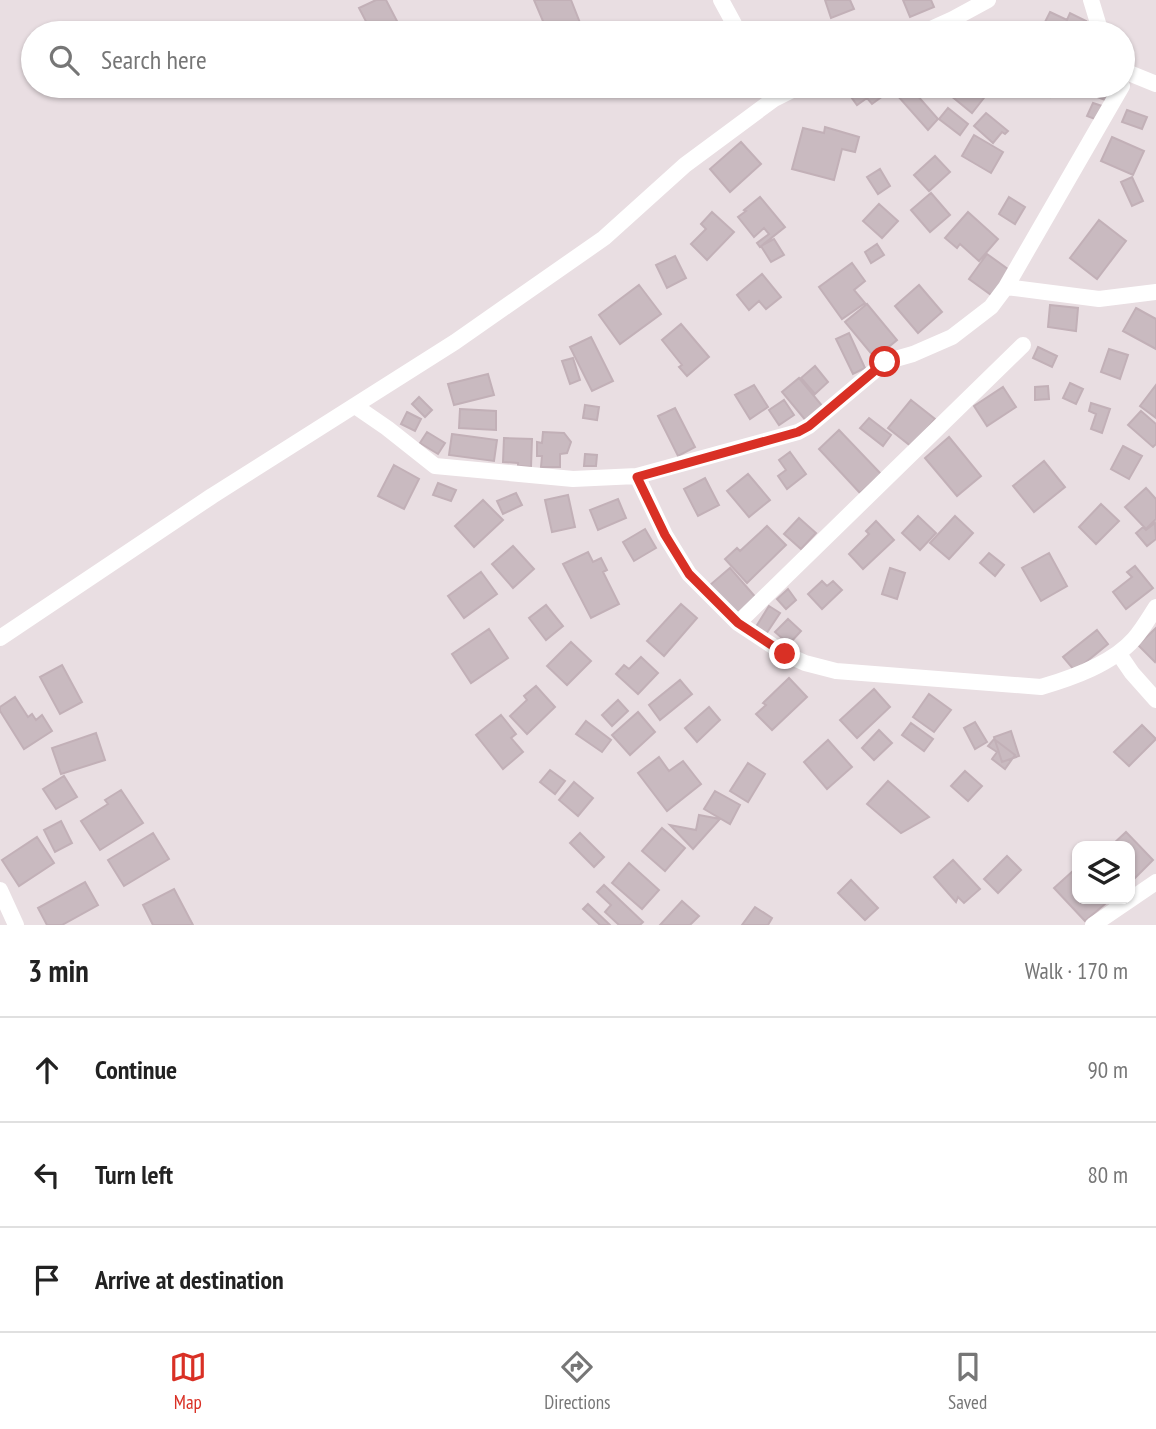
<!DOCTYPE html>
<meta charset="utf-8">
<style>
:root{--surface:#fff;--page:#f2f2f2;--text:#222;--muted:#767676;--line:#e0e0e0;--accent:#d93025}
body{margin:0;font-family:"PT Sans Narrow",sans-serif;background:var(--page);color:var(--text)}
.controls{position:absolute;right:21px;bottom:21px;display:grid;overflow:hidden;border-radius:14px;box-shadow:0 2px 5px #0004}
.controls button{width:63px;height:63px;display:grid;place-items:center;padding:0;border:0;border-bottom:2px solid var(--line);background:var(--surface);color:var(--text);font:35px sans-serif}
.stop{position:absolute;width:21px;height:21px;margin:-16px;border:5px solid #d93025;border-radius:50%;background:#fff}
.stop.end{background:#d93025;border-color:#fff;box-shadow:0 2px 7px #0008}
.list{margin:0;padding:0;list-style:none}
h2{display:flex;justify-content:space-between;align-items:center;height:91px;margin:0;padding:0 28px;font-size:30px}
h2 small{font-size:23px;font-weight:400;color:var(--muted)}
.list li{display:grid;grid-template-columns:46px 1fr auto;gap:21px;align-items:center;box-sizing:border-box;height:105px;padding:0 28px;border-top:2px solid var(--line)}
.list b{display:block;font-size:26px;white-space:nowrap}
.list em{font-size:23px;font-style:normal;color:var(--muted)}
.icon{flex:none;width:38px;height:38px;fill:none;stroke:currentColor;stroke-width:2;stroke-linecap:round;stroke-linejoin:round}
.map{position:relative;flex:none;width:1156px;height:925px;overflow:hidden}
.search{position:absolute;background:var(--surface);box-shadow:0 2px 5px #0004;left:21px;right:21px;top:21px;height:77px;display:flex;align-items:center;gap:18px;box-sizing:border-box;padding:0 24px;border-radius:38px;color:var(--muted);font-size:26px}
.sheet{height:406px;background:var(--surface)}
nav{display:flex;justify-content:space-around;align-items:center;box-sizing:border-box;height:98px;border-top:2px solid var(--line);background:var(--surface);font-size:19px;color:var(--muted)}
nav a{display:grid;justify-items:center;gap:4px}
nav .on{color:var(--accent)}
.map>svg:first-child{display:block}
.building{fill:#c9bac0;stroke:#c2b0b7;stroke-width:2}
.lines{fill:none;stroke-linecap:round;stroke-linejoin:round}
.street{stroke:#fff;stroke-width:16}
.route{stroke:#d93025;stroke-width:9}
</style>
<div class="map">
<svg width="1156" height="925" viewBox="0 0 1156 925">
<rect width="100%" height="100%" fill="#e9dee2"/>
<path class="building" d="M376,0H386L398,23L377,33H372L359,8Z
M534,0H571L584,33H548Z
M825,0H850L854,9L831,18Z
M903,0H931L934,7L910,17Z
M1050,12L1067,20L1070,13L1086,21L1080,33H1052L1042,28Z
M852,86H882L887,93L872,104L867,98L857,105L846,90Z
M889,86H909L938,119L928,130Z
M939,86H977L987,94L972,113Z
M1028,86H1053L1055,87L1050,97Z
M1098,86H1114L1108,101L1094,96Z
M1093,103L1105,107L1100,121L1087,116Z
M948,108L968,124L960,135L939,119Z
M1127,110L1147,117L1142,129L1122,122Z
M986,113L1008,131L1005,134L1002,132L993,143L974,126Z
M825,127L859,137L855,152L842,149L834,180L792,169L803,128L824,133Z
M974,135L1003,152L991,173L962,156Z
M1112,137L1144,151L1133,175L1101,161Z
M741,142L761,164L730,192L710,169Z
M935,156L950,172L929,191L914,175Z
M880,169L890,186L878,194L867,177Z
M1132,177L1143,201L1132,206L1121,182Z
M931,193L950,215L930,232L911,210Z
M760,197L785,227L760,247L757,243L769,234L764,228L754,237L738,217L746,211L744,210Z
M1009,197L1025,207L1015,224L999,214Z
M879,204L898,221L882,238L863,221Z
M712,212L734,232L707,260L691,244L706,229L701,224Z
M968,212L998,239L979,261L960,244L957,248L945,238Z
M1099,220L1126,241L1097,279L1070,258Z
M774,239L784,255L771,262L761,246Z
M877,244L884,255L871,263L865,252Z
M987,254L1012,272L994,297L969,279Z
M675,256L686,278L667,288L656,265Z
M852,263L865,281L854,290L865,303L842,319L819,287Z
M762,274L781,297L766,309L759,301L749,310L737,295Z
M639,285L661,314L620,344L599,315Z
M919,285L942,312L918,333L895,306Z
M867,304L897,340L875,358L845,322Z
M1050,305L1078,308L1076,331L1048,327Z
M1136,308L1156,319V349L1123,331Z
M681,324L709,357L687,376L679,367L682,365L662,340Z
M849,333L865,368L853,374L836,339Z
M591,337L613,381L592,391L570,347Z
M1038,347L1057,356L1052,367L1033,358Z
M1109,349L1128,355L1120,379L1101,372Z
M573,358L580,380L570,384L562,361Z
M815,366L828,382L815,394L801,378Z
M488,374L494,395L454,405L448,384Z
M799,378L824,408L807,422L782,392Z
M1070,383L1083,389L1076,404L1063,398Z
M754,385L768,407L750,419L735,395Z
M1156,385V418L1140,406Z
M1048,386L1049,399L1035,400V387Z
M1003,387L1016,407L987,426L974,406Z
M419,397L432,410L425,417L412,404Z
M784,400L794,415L779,425L769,410Z
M911,400L935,419L912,447L888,428Z
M1091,403L1110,409L1102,433L1091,429L1096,414L1089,411Z
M585,405L599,407L597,420L583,418Z
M675,408L695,447L678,456L658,416Z
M460,409L496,411V430L459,428Z
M1141,411L1156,424V444L1153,447L1128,425Z
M407,412L421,419L415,431L401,424Z
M869,418L891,435L883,446L860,428Z
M839,430L881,474L860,493L819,449Z
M427,432L445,443L438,454L420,443Z
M543,432L564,433L571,442L567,453L560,454V467H541L542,456H537V442L542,443Z
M452,434L497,440L494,461L449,455Z
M949,437L981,476L957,496L925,458Z
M504,438L532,439L531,467L518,466V463L503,462Z
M1123,446L1142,456L1129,479L1111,469Z
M790,452L806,474L787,489L778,476L786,470L779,460Z
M585,454L597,455L596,466H584Z
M1044,461L1065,487L1034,512L1013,486Z
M394,465L419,479L404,509L378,496Z
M748,474L770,500L749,517L727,491Z
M705,478L719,505L698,516L684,489Z
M438,483L456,490L451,501L433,495Z
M1146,488L1156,499V519L1146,529L1125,507Z
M516,493L522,505L503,514L497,501Z
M568,495L575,527L552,532L545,500Z
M618,499L626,518L598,530L590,510Z
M483,500L503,520L474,547L455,526Z
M1101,504L1119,521L1096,544L1079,527Z
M918,516L936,533L920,550L902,533Z
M955,516L973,533L949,559L930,543Z
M799,518L816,533L801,549L784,534Z
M876,521L894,540L863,569L849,554L869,534L866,531Z
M1155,523L1156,539L1147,546L1136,533L1143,527L1146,530Z
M767,526L786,545L747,583L725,559L737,548L740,551Z
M645,529L656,548L634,561L623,542Z
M513,546L534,569L513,588L492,564Z
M588,552L593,562L601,558L607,570L603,572L619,604L591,618L563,564Z
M989,553L1004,565L995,576L980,563Z
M1049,553L1067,586L1041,601L1022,568Z
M1135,566L1153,588L1126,609L1113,592L1132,577L1127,572Z
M730,568L758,600L738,617L710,585Z
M890,568L905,573L897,599L882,594Z
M481,572L497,594L464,618L448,596Z
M822,581L827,586L833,581L842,590L822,609L808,594Z
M788,589L796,600L786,609L777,599Z
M681,604L697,618L664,656L647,641Z
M546,605L563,626L546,640L529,618Z
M769,606L780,613L764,637L754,630Z
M788,619L801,631L789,644L775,632Z
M1156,628V660L1155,662L1138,645Z
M489,629L508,658L471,683L452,654Z
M1097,630L1108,644L1075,671L1063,657Z
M571,642L591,661L567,685L547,666Z
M641,657L658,673L638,694L616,674L624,665L629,669Z
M62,665L82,702L60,714L40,677Z
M789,678L807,697L772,730L756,714L766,705L763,703Z
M680,680L692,694L660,720L649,705Z
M536,686L555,707L527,734L510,716L527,700L524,696Z
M874,689L890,707L857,738L840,720Z
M929,694L951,710L934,732L913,717Z
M15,697L28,717L32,714L36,720L42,715L52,731L24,749L0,711V707Z
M618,700L628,711L612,726L602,715Z
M709,707L720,720L697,742L685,728Z
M638,712L655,732L630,755L612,735Z
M501,715L516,734L511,738L523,752L503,769L476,735Z
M586,721L611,740L602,752L576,734Z
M975,722L987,742L975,749L964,728Z
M911,723L933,739L924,751L902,735Z
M1142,725L1156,739L1129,766L1114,752Z
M879,730L892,743L874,760L862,748Z
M1011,731L1019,756L1002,762L994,737Z
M96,733L105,760L61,774L52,748Z
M994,739L1015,755L1005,769L992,759L997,752L988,746Z
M828,740L852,767L827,789L804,762Z
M659,757L669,771L683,761L701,784L667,811L638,773Z
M748,763L765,774L748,802L730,791Z
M550,770L565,781L555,794L540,782Z
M965,771L982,786L968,801L951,786Z
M64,776L77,797L56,809L43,789Z
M888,781L929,817L901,833L867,804Z
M574,782L593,798L578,816L559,800Z
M121,790L143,823L100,850L81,821L108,804L105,800Z
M715,791L740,805L730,824L704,809Z
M699,815L720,819L693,849L670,825L696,830Z
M61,821L72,843L55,852L44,830Z
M662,828L685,848L665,871L642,851Z
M1126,832L1153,860L1130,883V846H1111Z
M153,833L169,859L124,886L108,860Z
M580,833L604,857L594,867L570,843Z
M37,837L54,863L19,886L2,860Z
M1007,856L1021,870L998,893L984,879Z
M953,860L980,889L964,903L958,897L956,902L934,877Z
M629,863L659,890L642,909L612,883Z
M1074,870L1077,874V899H1100L1105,904L1085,921L1054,888Z
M851,880L878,908L865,920L838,893Z
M85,882L98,905L62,925H47L38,908Z
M604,885L643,922L640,925H619L605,912L611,905L597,892Z
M174,889L193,925H153L143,905Z
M682,901L699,916L690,925H660Z
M588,904L610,925H600L583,909Z
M755,907L772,918L768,925H742Z"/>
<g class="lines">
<path class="street" d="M721,0L739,33
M1091,0L1101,33
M922,33L953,19L988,0
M1123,67L1129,73L1156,84
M1006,287L1122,86
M355,406L387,428L435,466L573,479L637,476L798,432L809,426L885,362L913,354L952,337L991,307L1006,287L1099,299L1156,292
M637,476L665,535L689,574L738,623L785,654L805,663L836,671L1041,687C1072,678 1112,664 1134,639C1142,630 1149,618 1156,607
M738,623L1023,345
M0,638L212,496L455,342L604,238L685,165L774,99L800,86
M1119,654L1132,673L1156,700
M0,890L16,925
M1093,925L1156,882"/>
</g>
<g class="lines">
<path class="route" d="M785,654L738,623L689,574L665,535L637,477L798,432L809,426L885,362"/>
</g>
</svg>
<div class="controls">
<button><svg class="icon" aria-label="layers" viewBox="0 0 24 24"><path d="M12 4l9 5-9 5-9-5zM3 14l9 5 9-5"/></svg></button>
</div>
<div class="stop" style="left:885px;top:362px"></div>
<div class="stop end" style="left:785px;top:654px"></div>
<div class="search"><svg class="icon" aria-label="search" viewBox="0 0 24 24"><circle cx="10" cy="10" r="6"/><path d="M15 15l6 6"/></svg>Search here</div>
</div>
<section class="sheet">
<h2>3 min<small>Walk · 170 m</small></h2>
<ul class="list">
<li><svg class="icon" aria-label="ahead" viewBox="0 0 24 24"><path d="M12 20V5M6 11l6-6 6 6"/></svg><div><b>Continue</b></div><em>90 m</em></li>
<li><svg class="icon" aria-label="left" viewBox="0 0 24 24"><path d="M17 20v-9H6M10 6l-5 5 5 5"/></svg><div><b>Turn left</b></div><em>80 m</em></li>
<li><svg class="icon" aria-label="arrive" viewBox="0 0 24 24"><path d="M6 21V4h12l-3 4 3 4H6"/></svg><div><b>Arrive at destination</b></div></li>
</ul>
</section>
<nav>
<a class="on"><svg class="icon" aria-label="map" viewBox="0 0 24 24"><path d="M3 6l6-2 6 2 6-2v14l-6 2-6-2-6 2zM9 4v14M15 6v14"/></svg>Map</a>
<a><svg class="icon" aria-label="directions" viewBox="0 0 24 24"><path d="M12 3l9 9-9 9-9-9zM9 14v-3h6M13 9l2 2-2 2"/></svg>Directions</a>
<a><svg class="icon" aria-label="saved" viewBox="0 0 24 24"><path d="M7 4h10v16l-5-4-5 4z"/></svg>Saved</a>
</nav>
